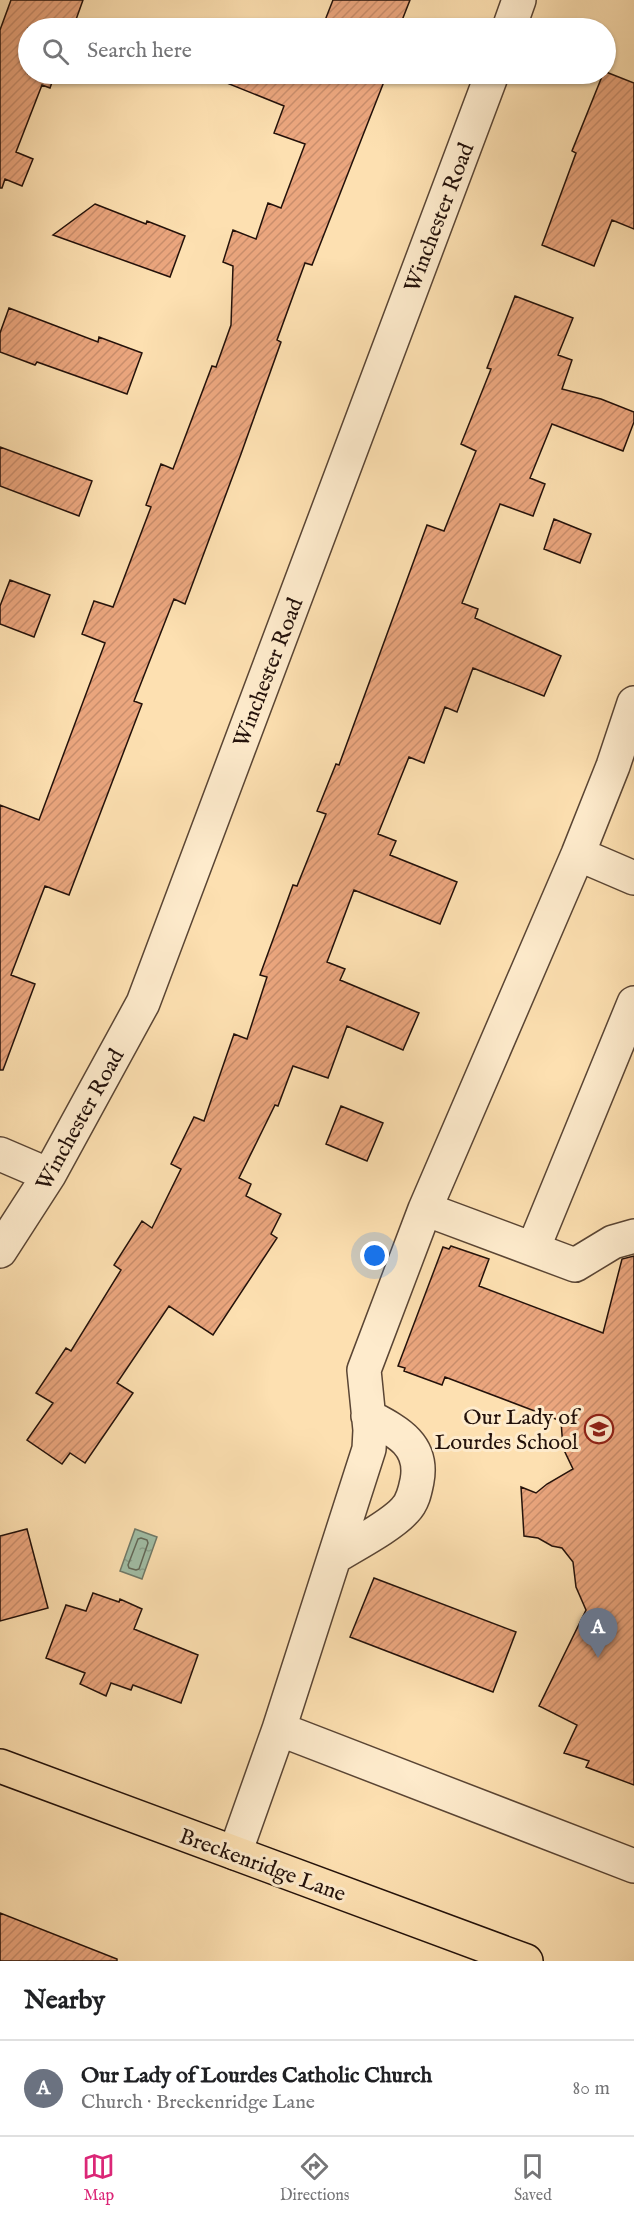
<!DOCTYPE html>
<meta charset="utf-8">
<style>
:root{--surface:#fff;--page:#f6f6f6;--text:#202124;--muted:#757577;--line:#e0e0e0;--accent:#db2777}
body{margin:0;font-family:"IM FELL English",serif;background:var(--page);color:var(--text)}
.you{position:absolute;left:375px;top:1256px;width:21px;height:21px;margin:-15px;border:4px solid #fff;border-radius:50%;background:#1a73e8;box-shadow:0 0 0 9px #1a73e833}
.badge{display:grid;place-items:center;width:39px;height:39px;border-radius:50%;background:var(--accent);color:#fff;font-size:20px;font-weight:700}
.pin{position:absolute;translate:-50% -50px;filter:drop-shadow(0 2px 3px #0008)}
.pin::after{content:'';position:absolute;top:32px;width:21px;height:18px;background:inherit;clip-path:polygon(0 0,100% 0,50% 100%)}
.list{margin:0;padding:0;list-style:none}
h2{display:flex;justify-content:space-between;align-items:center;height:78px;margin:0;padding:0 24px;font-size:26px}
h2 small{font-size:20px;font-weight:400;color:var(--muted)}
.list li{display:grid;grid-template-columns:39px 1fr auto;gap:18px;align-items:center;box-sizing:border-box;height:96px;padding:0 24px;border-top:2px solid var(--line)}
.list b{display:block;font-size:22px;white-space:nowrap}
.list p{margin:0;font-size:20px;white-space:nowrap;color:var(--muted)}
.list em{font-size:20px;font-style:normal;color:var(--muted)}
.icon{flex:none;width:33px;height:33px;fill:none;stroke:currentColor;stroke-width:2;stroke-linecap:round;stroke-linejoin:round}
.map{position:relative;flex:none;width:634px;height:1961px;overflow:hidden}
.search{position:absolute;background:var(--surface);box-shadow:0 2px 4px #0004;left:18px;right:18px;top:18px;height:66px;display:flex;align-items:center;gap:15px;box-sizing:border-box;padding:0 21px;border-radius:33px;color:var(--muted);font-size:22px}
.sheet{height:174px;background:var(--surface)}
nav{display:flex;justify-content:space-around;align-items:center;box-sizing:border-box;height:84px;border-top:2px solid var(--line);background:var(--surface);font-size:16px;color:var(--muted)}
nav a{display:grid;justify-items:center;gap:3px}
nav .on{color:var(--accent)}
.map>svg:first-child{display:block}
.water{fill:url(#water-ripples);stroke:#6f7968;stroke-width:1.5}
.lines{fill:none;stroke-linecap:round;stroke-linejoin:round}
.shore{stroke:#626858;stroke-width:1.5}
.building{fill:url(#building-hatch);stroke:#23110a;stroke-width:1.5}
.minor-casing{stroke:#5a4534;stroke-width:36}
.major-casing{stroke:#23110a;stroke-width:36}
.minor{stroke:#feebcc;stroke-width:33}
.major{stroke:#fde0b1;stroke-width:33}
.labels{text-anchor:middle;stroke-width:6;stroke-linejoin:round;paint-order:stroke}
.street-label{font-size:22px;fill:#23110a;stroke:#feebcc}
.poi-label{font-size:22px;fill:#23110a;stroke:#feebcc;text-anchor:end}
</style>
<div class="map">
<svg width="634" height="1961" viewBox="0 0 634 1961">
<defs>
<pattern id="water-ripples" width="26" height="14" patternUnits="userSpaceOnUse" patternTransform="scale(1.5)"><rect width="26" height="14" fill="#a1bea6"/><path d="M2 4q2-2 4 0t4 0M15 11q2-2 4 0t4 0" fill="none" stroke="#8aa28e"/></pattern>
<pattern id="building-hatch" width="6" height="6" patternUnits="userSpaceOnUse" patternTransform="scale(1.5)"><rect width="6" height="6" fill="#eba67e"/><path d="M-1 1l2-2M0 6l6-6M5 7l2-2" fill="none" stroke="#c98e6c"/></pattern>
</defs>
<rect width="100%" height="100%" fill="#fde0b1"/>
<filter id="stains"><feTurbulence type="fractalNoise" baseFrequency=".00333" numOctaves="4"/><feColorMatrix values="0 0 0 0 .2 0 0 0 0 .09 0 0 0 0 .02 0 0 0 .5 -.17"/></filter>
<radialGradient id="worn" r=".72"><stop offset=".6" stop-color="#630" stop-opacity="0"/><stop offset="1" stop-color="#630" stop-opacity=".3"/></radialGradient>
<path class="water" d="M135,1529L157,1537L142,1579L120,1571Z"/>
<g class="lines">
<path class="shore" d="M141,1538L147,1540L148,1543L139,1569L136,1570L129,1568L128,1565L138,1539Z"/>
</g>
<path class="building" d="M11,0H83L73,28H28V74H55L50,88L42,85L16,152L33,159L22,186L5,179L2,188H0V30Z
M333,0H410L399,28H322Z
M606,72L634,83V229L612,220L594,266L542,245L576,153L572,151L603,74Z
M207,74H387L312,265L305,263L277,340L281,342L241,454L185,604L174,599L134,701L142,704L69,895L45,886L11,975L35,984L3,1070H0V805L39,820L105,643L82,634L94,601L113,607L151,507L146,505L161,464L173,469L212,366L216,367L231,325L233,266L223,262L233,230L256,239L268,203L281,208L305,144L274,133L284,106L207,75Z
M95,204L146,224L147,221L185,236L170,277L53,235Z
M515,296L573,318L558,355L572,360L562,389L601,399L634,412V422L623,451L552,424L530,478L545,484L533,516L500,504L462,603L478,609L475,618L561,656L544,696L473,668L457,712L445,707L424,763L409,757L378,834L396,841L390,855L457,882L440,924L354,890L327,962L345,969L340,980L419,1013L403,1050L347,1026L328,1078L293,1066L278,1106L275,1105L239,1178L251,1184L246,1196L281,1214L271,1234L277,1238L213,1335L169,1306L117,1383L133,1393L85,1463L70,1453L62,1464L27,1440L53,1403L36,1393L66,1348L71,1351L121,1270L114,1265L142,1221L152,1228L181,1169L171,1164L194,1117L204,1121L234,1034L247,1039L267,977L260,975L293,885L297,886L326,814L317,811L336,764L339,765L427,525L444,531L476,451L461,444L491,369L487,368Z
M9,308L98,342L99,337L142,353L127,394L37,362L35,365L0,352V333Z
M0,447L92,481L79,516L0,486Z
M554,519L591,534L580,563L544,549Z
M10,580L50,595L34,637L0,624V606Z
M341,1106L383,1123L367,1161L326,1144Z
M451,1246L489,1259L479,1286L603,1333L622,1259L634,1256V1785L586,1767L589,1761L564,1753L577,1725L539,1706L586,1610L576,1587L573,1562L562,1548L552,1546L538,1538L524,1536L521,1487L536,1493L547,1484L573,1469L563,1448L561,1421L445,1377L442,1385L404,1371L405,1368L398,1366L443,1247L449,1249Z
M27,1529L48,1608L0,1621V1536Z
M374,1578L516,1632L493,1692L350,1637Z
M93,1593L119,1602L120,1599L142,1609L134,1629L198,1655L181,1703L133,1685L131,1690L111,1683L106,1696L80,1684L85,1673L46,1658L66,1605L86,1611Z
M0,1913L117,1959V1961H0Z"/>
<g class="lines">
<g class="minor-casing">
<path id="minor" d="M509,28L519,0
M578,854L634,878
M0,1154L49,1175
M425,1209L575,1265L613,1242L634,1236
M533,1249L634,1003
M0,1251L49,1175L143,1003L492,74
M335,1557C354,1545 391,1526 405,1510C413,1502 415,1491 417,1481C424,1444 396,1431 368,1416
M279,1729L634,1866
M235,1853L279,1729L369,1449L370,1430L364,1370L425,1209L578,854L613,766L634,703"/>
</g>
<g class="major-casing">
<path id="major" d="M0,1766L526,1961"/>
</g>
<use href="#minor" class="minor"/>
<use href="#major" class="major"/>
</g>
<defs>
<g id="school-ring" transform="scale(1.5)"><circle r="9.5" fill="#feebcc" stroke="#8f2418" stroke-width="1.5"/><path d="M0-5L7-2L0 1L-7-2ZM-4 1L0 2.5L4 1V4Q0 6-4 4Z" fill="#8f2418"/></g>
</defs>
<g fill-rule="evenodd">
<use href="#school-ring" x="599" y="1429"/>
</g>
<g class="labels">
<g class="street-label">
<text transform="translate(438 217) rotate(-69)" y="8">Winchester Road</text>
<text transform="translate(267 672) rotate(-69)" y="8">Winchester Road</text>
<text transform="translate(79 1119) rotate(-61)" y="8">Winchester Road</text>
<text transform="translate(263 1864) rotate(20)" y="8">Breckenridge Lane</text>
</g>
<g class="poi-label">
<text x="578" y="1424">Our Lady of<tspan x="578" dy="25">Lourdes School</tspan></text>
</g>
</g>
<rect width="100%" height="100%" filter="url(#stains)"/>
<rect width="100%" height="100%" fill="url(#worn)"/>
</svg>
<div class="you"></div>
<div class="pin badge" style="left:598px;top:1658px;background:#6b7280">A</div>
<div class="search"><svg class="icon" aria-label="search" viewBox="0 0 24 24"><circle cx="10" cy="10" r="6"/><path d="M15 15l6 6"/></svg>Search here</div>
</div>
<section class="sheet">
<h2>Nearby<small></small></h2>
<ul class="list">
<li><span class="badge" style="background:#6b7280">A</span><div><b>Our Lady of Lourdes Catholic Church</b><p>Church · Breckenridge Lane</p></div><em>80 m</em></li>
</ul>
</section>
<nav>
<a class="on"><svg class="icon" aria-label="map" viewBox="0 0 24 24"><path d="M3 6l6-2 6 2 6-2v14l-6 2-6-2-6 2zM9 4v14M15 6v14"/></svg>Map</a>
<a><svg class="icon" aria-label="directions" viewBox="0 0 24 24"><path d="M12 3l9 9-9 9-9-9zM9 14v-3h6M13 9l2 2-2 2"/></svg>Directions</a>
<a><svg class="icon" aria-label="saved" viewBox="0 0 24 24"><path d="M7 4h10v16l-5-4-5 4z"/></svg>Saved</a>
</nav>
